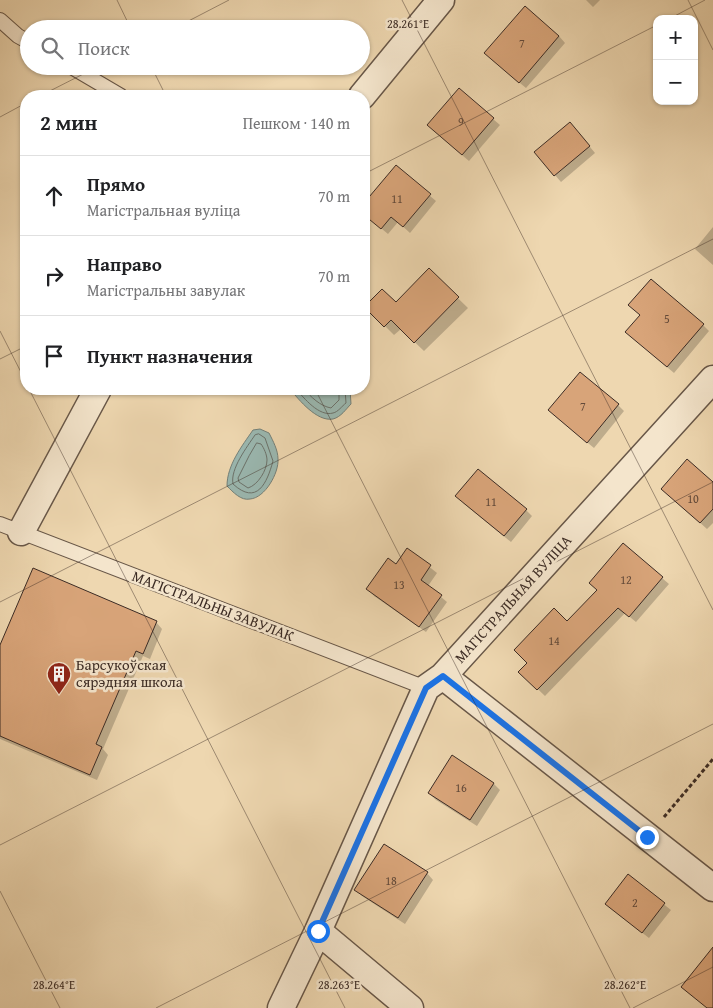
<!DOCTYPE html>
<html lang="ru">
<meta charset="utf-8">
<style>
:root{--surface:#fff;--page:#f6f6f6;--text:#202124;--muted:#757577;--line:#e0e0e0}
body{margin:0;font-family:"Gentium Book Plus",serif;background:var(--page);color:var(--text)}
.controls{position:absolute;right:15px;top:15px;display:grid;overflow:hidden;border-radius:10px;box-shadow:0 1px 4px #0004}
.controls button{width:45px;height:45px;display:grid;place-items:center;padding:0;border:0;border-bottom:1px solid var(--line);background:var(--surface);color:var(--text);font:25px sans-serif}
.stop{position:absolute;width:15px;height:15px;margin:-11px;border:4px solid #1a73e8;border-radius:50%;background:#fff}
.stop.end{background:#1a73e8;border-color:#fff;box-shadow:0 1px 5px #0008}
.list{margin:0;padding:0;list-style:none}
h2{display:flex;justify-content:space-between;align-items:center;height:65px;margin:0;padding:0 20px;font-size:21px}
h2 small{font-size:16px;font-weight:400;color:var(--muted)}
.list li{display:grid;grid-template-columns:32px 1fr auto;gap:15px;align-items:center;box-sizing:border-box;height:80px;padding:0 20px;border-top:1px solid var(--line)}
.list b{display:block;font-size:19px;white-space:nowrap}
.list p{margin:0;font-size:16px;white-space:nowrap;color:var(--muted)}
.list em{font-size:16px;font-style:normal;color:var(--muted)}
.icon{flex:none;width:28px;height:28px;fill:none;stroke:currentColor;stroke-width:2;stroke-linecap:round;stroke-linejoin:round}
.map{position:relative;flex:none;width:713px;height:1008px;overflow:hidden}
.search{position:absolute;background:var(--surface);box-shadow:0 1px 4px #0004;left:20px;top:20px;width:350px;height:55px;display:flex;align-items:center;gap:12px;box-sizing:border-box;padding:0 18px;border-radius:28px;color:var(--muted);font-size:19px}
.panel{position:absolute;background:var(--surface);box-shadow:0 1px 4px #0004;left:20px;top:90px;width:350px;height:305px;border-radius:20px}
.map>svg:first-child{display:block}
.water{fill:#9ab8b1;stroke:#748079}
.shadow{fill:#0003}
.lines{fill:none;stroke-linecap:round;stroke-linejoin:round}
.shore{stroke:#6b726b;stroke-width:1}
.building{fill:#d8a479;stroke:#3c2c25}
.lane-casing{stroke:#685748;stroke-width:16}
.street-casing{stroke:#685748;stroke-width:29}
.path{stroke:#3c2c25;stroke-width:3;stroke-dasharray:4 2.5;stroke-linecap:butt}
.lane{stroke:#f4e5cc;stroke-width:14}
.street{stroke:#f4e5cc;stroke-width:26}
.route{stroke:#1a73e8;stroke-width:6}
.ticks{fill:none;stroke:#3c2c25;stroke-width:1;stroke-opacity:0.45}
.labels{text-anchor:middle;stroke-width:5;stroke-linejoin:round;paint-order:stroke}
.number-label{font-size:12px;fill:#634a3a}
.street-label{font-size:15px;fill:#3c2c25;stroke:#f4e5cc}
.poi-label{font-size:15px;fill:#3c2c25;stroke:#f4e5cc;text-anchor:start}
.ticks-label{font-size:12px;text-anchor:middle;fill:#3c2c25;stroke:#f4e5cc;stroke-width:5;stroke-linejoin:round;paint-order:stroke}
</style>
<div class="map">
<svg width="713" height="1008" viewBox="0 0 713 1008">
<rect width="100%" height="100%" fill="#eed7b0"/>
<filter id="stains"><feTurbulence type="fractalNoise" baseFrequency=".004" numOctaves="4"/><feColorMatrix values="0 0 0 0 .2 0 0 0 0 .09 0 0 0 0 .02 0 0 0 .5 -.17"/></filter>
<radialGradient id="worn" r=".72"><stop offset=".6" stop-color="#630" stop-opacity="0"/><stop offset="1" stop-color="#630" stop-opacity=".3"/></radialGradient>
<path class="water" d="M290,389H350L351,404C346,409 341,417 333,419C317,422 299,400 290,389Z
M260,429L269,433C273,441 278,450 278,459C279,473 265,498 250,499C241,501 233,492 227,486C227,465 242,446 253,430Z"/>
<path class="shadow" d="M586,0H600L593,7Z
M559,36L565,43L526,88L492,60Z
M493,119L500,125L469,161L435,132Z
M576,130L595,153L561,182L535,152Z
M396,167L436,201L410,233L398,222L388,234L364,214V205Z
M713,227V265L695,249Z
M429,270L468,308L424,351L401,329L394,335L366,307L396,304Z
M703,325L709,331L674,373L633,338Z
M618,405L624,411L594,448L556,417Z
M713,484V523L707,529L669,495Z
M463,503L526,510L532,516L511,542Z
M407,549L437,573L428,586L447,602L426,632L374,596L368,589L396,565Z
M662,578L669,584L636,622L625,613L545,696L520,672L599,590Z
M156,622L162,629L150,659L143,656L103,749L108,755L97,780L0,739V648Z
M452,757L494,784L500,790L477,826L436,800L429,793Z
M427,873L433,880L405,924L362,896L356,890Z
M628,876L671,910L649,938L613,910Z"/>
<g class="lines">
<path class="shore" d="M296,389C304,398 319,417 333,413C338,412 342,406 346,403L345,389
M304,389C311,397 320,406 331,408L339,400V389
M259,434L265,438L273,461C267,483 257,506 233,484C230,469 247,447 255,435Z
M257,443L261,444C264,448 267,455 267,460C267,470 258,485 248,488L239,482L238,478L249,456Z"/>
</g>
<path class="building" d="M525,6L559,36L519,83L484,53Z
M459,88L494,118L462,155L427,125Z
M570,122L590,146L554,176L534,152Z
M396,165L431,194L403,227L391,217L381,229L364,215V203Z
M429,268L459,297L414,343L391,320L384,327L364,307L382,289L396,302Z
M651,279L704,324L667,367L625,332L640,315L628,305Z
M580,372L619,404L587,443L548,410Z
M687,459L713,482V509L700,523L661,489Z
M478,469L527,509L504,536L455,496Z
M623,543L663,577L629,617L618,608L537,690L518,672L527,663L514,650L554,608L567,621L597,590L589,583Z
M407,548L431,565L421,580L442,595L419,627L366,589L388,558L396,564Z
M33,568L157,621L143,654L136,651L96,744L102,747L90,775L0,736V645Z
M452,755L494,783L470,820L428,793Z
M384,844L428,872L398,918L354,890Z
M628,874L665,903L642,933L605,904Z
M713,947V1008H707L681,987Z"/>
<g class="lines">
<g class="lane-casing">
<path id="lane" d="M0,20L18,36L29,42
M70,66L121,96
M0,524L426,688"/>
</g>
<g class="street-casing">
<path id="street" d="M362,96L441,0
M21,532L98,389
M443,676L713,888
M318,931L410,1008
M281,1008L318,931L426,688L443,676L713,379"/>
</g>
<path class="path" d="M664,817L713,759"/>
<use href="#lane" class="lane"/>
<use href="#street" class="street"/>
</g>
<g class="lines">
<path class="route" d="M318,931L426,688L443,676L647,837"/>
</g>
<path class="ticks" d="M117,0L131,29M402,0L713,610M688,0L713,50M669,19L705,0M173,29L229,0M151,66L166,96M40,96L99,66M0,117L26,103M364,174L657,25M0,331L26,382M0,359L26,346M29,389L345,1008M315,389L630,1008M0,602L713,239M0,845L713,482M0,891L60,1008M156,1008L713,724M633,1008L713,967"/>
<defs>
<g id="building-pin" transform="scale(1.25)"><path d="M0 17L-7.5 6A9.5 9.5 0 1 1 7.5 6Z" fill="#8f2418" stroke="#f4e5cc"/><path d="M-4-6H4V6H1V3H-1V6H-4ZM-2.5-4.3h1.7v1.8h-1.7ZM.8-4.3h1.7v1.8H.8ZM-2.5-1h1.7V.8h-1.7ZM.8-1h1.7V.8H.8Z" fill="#fff"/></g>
</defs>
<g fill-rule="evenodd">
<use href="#building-pin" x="59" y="674"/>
</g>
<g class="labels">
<g class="number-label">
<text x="522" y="48">7</text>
<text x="461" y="126">9</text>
<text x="397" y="203">11</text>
<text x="667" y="323">5</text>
<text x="583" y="411">7</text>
<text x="693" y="503">10</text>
<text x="491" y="506">11</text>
<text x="626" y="584">12</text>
<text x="399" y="589">13</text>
<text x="554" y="645">14</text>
<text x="461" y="792">16</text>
<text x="391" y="885">18</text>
<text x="635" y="907">2</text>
</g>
<g class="street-label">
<text transform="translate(513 599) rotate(-48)" y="5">МАГІСТРАЛЬНАЯ ВУЛІЦА</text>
<text transform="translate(213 606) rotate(21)" y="5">МАГІСТРАЛЬНЫ ЗАВУЛАК</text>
</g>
<g class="poi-label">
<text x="76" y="670">Барсукоўская<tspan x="76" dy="17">сярэдняя школа</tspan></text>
</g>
</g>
<g class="ticks-label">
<text x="408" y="28">28.261°E</text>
<text x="54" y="989">28.264°E</text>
<text x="339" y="989">28.263°E</text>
<text x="625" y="989">28.262°E</text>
</g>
<rect width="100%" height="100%" filter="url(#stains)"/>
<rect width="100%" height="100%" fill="url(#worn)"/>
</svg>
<div class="controls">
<button>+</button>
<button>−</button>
</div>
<div class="stop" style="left:318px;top:931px"></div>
<div class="stop end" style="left:647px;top:837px"></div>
<div class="search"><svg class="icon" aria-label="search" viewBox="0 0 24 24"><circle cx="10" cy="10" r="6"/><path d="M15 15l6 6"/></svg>Поиск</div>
<section class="panel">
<h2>2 мин<small>Пешком · 140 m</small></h2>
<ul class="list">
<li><svg class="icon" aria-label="ahead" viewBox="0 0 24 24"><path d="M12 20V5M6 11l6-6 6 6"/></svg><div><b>Прямо</b><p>Магістральная вуліца</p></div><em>70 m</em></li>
<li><svg class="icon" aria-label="right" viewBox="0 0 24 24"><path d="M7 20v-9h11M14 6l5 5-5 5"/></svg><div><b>Направо</b><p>Магістральны завулак</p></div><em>70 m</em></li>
<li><svg class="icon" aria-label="arrive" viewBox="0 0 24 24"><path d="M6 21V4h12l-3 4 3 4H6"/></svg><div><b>Пункт назначения</b></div></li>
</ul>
</section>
</div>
